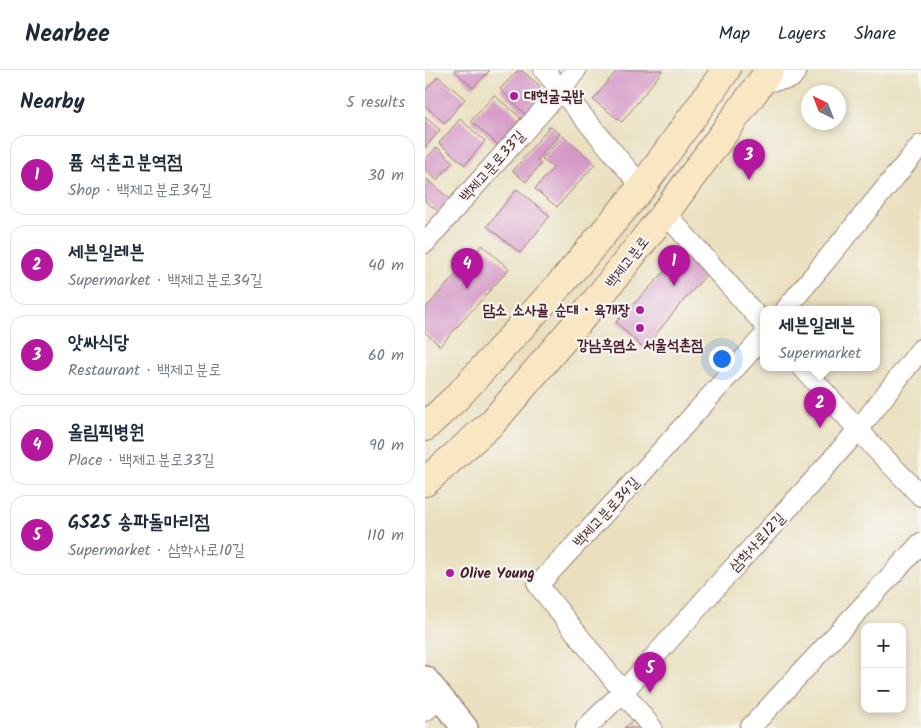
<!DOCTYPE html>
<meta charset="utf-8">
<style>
:root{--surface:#fff;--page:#f2f2f3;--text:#1f2937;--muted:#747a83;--line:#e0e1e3;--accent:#b5179e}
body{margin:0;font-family:Kalam,"Poor Story",sans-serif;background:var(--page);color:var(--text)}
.controls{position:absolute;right:15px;bottom:15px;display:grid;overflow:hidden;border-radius:10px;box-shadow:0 2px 8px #0003}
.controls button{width:45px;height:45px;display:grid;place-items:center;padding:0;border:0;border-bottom:1px solid var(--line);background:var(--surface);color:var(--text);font:25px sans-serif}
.compass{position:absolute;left:376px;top:15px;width:45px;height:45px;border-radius:50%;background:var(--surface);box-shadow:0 2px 8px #0003;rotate:318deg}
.you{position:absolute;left:296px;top:288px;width:18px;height:18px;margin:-12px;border:4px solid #fff;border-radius:50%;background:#1a73e8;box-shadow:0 0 0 8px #1a73e833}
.badge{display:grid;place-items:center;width:32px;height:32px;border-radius:50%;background:var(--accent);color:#fff;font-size:16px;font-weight:700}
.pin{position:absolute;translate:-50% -41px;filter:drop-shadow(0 1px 2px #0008)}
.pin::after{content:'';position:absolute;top:26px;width:18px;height:15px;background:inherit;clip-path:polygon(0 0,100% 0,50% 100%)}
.popup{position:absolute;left:335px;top:236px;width:120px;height:65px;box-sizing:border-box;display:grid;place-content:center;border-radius:10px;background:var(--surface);filter:drop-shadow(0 1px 4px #0005);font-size:16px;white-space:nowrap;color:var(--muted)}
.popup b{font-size:19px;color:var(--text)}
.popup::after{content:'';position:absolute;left:50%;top:100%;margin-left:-10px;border:10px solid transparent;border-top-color:var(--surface)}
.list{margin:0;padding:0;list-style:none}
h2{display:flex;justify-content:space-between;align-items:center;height:65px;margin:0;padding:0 20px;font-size:21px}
h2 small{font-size:16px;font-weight:400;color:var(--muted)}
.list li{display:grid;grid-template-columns:32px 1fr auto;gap:15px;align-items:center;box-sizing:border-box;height:80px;margin:0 10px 10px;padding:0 10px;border:1px solid var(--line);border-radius:15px}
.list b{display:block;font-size:19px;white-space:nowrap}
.list p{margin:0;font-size:16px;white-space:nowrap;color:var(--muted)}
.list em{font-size:16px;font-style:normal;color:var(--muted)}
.map{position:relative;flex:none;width:496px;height:658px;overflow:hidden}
header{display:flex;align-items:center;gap:30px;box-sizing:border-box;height:70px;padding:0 25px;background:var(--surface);border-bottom:1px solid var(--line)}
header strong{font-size:24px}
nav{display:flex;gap:28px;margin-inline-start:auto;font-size:18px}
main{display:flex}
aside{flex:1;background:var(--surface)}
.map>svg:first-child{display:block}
.building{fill:#d599c6}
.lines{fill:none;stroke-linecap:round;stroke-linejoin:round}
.minor-casing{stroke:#9a8075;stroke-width:22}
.tertiary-casing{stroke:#9a8075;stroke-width:28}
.secondary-casing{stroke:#9a8075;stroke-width:30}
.minor{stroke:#fff;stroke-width:20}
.tertiary{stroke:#fff;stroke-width:25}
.secondary{stroke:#f9e7c3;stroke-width:28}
.poi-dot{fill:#b5179e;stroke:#f6f6f2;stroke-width:2}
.labels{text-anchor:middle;stroke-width:4.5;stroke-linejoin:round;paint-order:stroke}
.poi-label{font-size:15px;font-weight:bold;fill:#4a1f2b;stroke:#f6f6f2;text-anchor:start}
.street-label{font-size:15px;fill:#4a1f2b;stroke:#f6f6f2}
</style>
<header>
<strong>Nearbee</strong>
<nav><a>Map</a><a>Layers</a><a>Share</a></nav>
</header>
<main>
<aside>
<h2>Nearby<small>5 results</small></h2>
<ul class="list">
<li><span class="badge">1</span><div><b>퓸 석촌고분역점</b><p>Shop · 백제고분로34길</p></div><em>30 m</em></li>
<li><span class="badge">2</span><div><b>세븐일레븐</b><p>Supermarket · 백제고분로34길</p></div><em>40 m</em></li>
<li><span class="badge">3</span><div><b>앗싸식당</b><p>Restaurant · 백제고분로</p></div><em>60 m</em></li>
<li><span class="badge">4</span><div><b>올림픽병원</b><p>Place · 백제고분로33길</p></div><em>90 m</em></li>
<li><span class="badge">5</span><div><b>GS25 송파돌마리점</b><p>Supermarket · 삼학사로10길</p></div><em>110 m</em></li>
</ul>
</aside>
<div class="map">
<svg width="496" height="658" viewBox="0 0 496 658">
<rect width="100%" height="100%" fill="#f6f6f2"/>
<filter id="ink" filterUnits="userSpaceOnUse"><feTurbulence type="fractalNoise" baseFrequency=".02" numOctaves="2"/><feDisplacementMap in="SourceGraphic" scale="10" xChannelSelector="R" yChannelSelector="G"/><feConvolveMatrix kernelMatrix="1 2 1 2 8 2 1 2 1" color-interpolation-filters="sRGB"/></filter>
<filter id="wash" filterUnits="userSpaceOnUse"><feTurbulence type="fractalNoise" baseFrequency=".0096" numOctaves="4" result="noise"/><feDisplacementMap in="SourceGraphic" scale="20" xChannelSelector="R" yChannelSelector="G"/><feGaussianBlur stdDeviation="1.12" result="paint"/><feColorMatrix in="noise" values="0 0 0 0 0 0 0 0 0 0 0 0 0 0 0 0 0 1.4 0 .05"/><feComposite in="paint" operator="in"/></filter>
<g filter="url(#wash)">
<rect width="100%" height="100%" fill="#eae0bf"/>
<g id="blocks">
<path class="building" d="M29,0H65L48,18Z
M93,0H96L114,15L115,33L101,45L75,19Z
M192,0H238L197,52L168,30Z
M13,6L40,29L20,53L0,36V21Z
M69,25L96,48L73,75L46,51Z
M0,47L15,60L0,78Z
M35,49L60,71L40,95L14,73Z
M125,56L135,64L112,90L116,94L101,112L88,101Z
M138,66L170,94L132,137L110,119L128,98L117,89Z
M12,77L28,92L12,110L0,100V90Z
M0,108L25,129L14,142L0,131Z
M92,119L125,146L95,183L62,156Z
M57,175L84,199L15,276L0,262V239Z
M260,178L282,204L253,237L219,279L191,252L230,212Z
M209,650L215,658H199Z"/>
</g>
</g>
<g filter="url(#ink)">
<use href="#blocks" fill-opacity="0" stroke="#9a8075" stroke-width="1"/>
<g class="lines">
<g class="minor-casing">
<path id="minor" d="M119,0L217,117
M337,12L366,8L372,0
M240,143L339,254
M0,173L33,135L136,20L151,0
M361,239L496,75
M377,297L448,376L496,426
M0,641L16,628
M161,658L199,621L300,507L381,419L433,360L496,279
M227,658L113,515L215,405L339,266
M325,658L496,473"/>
</g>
<g class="tertiary-casing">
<path id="tertiary" d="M0,609L40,658"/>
</g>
<g class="secondary-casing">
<path id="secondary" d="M0,357L33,326L139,210L217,117L301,0
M0,412L68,352L170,232L240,143L345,0"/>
</g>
<use href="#minor" class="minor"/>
<use href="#tertiary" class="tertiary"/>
<use href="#secondary" class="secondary"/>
</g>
</g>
<g class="poi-dot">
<circle cx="89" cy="26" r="5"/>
<circle cx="215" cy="240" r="5"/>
<circle cx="215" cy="258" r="5"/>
<circle cx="25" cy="503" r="5"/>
</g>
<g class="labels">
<g class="poi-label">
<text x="99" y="31">대현굴국밥</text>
<text x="205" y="245" text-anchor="end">담소 소사골 순대 • 육개장</text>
<text x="215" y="280" text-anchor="middle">강남흑염소 서울석촌점</text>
<text x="35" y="508">Olive Young</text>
</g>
<g class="street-label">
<text transform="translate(67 96) rotate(-48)" y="5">백제고분로33길</text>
<text transform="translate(202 192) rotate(-52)" y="5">백제고분로</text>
<text transform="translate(181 442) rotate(-47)" y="5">백제고분로34길</text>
<text transform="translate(332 472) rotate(-47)" y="5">삼학사로12길</text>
</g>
</g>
</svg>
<div class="controls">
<button>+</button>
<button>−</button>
</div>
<svg class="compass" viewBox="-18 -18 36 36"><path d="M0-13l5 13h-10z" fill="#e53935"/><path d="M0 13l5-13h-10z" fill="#747a83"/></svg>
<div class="you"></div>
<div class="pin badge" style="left:249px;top:216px">1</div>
<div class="pin badge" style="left:395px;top:358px">2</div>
<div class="popup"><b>세븐일레븐</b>Supermarket</div>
<div class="pin badge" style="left:324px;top:110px">3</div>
<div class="pin badge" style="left:42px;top:219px">4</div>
<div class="pin badge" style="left:225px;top:623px">5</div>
</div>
</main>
